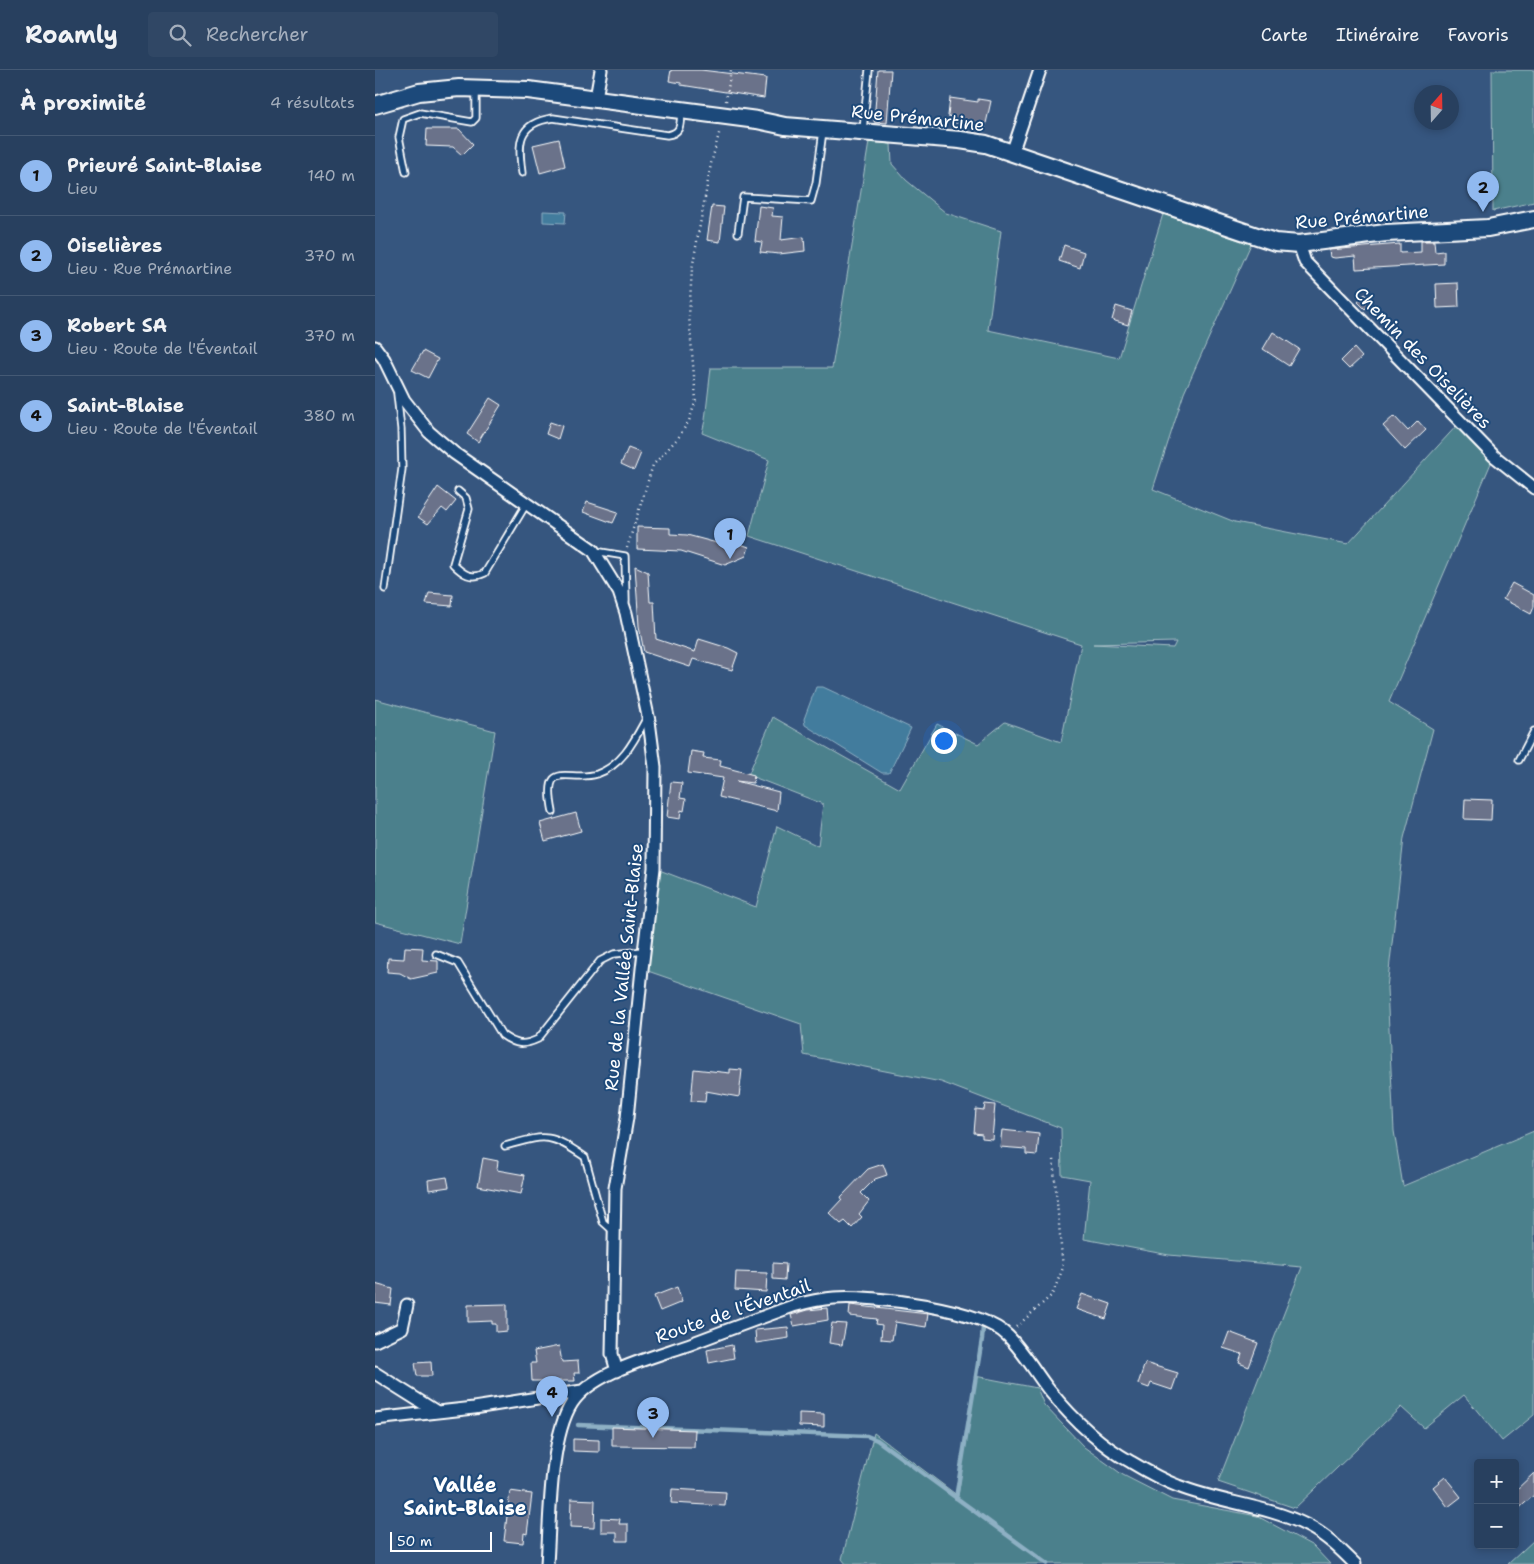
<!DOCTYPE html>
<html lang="fr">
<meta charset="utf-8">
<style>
:root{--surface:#28405f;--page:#304765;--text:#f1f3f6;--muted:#a5afbd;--line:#445974;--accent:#90b9f0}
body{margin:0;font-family:"Shantell Sans",sans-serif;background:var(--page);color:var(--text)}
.controls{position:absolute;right:15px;bottom:15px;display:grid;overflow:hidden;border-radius:5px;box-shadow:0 2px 8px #0003}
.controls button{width:45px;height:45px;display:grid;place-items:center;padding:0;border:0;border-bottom:1px solid var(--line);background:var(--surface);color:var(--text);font:25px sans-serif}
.compass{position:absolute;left:1039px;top:15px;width:45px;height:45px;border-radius:50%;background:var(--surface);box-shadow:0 2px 8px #0003;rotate:20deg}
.scale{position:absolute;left:15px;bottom:12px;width:102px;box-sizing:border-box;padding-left:5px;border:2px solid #fff;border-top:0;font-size:14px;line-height:18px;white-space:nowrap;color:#fff;-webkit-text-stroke:4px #1f4a7a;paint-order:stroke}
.you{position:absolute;left:568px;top:670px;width:18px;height:18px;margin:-12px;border:4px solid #fff;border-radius:50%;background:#1a73e8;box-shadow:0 0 0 8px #1a73e833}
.badge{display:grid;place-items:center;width:32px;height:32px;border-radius:50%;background:var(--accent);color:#111;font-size:16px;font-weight:700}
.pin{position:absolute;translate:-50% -41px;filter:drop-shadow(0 1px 2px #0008)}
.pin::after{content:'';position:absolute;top:26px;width:18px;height:15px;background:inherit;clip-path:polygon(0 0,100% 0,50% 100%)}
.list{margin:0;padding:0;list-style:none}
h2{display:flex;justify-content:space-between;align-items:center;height:65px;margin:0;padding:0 20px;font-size:21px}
h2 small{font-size:16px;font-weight:400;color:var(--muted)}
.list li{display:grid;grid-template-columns:32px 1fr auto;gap:15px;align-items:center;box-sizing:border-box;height:80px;padding:0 20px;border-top:1px solid var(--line)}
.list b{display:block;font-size:19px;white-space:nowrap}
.list p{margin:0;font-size:16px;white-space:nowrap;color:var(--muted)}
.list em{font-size:16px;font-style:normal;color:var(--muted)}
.icon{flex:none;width:28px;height:28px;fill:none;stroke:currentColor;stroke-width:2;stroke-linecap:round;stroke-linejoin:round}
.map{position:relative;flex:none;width:1159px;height:1494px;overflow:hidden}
header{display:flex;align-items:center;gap:30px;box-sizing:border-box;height:70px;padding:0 25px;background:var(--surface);border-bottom:1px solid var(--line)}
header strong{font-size:24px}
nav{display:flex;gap:28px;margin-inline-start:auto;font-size:18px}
.search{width:350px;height:45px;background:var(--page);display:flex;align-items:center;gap:12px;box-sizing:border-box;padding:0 18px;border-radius:5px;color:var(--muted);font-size:19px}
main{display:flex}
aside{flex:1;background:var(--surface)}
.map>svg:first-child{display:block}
.green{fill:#4c808c;stroke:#a6c0c6;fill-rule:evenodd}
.water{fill:#437c9d;stroke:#8eb0c4}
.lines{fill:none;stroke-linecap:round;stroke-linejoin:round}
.stream{stroke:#8eb0c4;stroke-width:4.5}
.building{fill:#6a728a;stroke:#fff}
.lane-casing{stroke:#fff;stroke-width:9}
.street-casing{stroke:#fff;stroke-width:15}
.secondary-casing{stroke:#fff;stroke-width:20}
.path{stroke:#fff;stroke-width:2.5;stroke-dasharray:1 4;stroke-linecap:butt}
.lane{stroke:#1f4a7a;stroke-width:5.5}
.street{stroke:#1f4a7a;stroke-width:11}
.secondary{stroke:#1f4a7a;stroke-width:16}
.labels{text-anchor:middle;stroke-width:4;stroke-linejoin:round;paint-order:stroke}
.street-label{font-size:18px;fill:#fff;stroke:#1f4a7a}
.quarter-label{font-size:20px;font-weight:bold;fill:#fff;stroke:#1f4a7a}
</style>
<header>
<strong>Roamly</strong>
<div class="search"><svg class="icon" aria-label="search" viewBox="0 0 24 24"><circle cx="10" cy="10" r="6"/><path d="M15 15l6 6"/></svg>Rechercher</div>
<nav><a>Carte</a><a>Itinéraire</a><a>Favoris</a></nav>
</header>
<main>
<aside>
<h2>À proximité<small>4 résultats</small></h2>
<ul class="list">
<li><span class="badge">1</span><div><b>Prieuré Saint-Blaise</b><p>Lieu</p></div><em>140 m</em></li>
<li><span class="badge">2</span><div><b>Oiselières</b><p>Lieu · Rue Prémartine</p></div><em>370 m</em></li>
<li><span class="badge">3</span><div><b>Robert SA</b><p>Lieu · Route de l'Éventail</p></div><em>370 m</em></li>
<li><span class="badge">4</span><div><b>Saint-Blaise</b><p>Lieu · Route de l'Éventail</p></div><em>380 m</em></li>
</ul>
</aside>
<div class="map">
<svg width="1159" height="1494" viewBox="0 0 1159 1494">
<rect width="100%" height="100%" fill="#36567f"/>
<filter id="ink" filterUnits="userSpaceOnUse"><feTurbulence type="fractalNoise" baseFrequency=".02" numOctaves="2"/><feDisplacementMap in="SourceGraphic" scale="10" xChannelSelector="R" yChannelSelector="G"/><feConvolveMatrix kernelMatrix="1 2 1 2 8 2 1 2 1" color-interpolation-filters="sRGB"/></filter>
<g filter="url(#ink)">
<path class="green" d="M1117,0H1159V132L1118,141Z
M494,72L516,74L517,94L531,110L571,143L626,161L613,260L744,288L788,144L876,174L809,323L778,419L860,452L973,474L1085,352L1119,386L1014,632L1058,659L1029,768L1012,918L1019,1061L1028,1116L1159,1061V1345L1127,1371L1089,1325L1049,1358L1026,1337L920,1438L843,1412L927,1197L794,1185L709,1169L715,1110L687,1105L686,1058L566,1012L429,985L426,954L267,899L279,798L381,837L402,756L443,776L448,734L373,705L398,647L525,719L562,654L603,674L630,652L686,672L706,574L374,466L394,390L327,363L330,350L336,298H457ZM801,572L798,578L718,574Z
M0,629L120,661L85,874L0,852Z
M600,1306L662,1318L669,1335L709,1377L748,1405L797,1430L882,1446L938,1476L955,1494H471L467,1489L499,1363L583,1426Z
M1159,1470V1494H1133Z"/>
<path class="water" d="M168,141L191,142L190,153L168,152Z
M441,617H448L536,658L514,703H507L430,655L429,649Z"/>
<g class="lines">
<path class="stream" d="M203,1355L492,1366L502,1370L672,1494
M581,1428L607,1269L608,1257"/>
</g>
<path class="building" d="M296,0H326L391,8L389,28L306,15V13L294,11Z
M503,0H516L512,53L499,52Z
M575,28L603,32V29L616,31L610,58L577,52L578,47L573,46Z
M52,59H84L98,74L87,85L78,77L51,76Z
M184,69L190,96L165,103L158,75Z
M337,136L349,137L345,172L332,170Z
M384,136L398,138L397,146L408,147L406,170L429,167L430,181L404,184L385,182L387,172L380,171Z
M1046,171H1059L1060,182L1069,181V194L981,199L980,186L960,188L955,187L954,180L1025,174V183L1046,182Z
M689,175L709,182L705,198L684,191Z
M1083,213L1084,237L1062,238L1061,214Z
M990,224L998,231L990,239L983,232Z
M741,236L757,241L753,255L737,250Z
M898,262L924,279L914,296L888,279Z
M979,278L987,287L974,299L966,291Z
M48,281L63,289L53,308L37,300Z
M115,328L126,335L103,372L92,364Z
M1019,346L1033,361L1043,351L1051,360L1030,380L1008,356Z
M175,352L187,356L183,369L171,364Z
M253,378L266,383L259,400L246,394Z
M63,417L81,431L72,442L67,438L53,454L43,447Z
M212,432L243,442L238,453L208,442Z
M262,457L295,458V464L312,465L357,477L360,472L374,477L371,486L350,495L306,481L262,479Z
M260,496L273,502L275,532H279L281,569L320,582L324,569L353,578L363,583L357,600L318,589L315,597L269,582L264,556Z
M1137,513L1159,525V537L1156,544L1128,529Z
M54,523L78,525L77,536L51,534Z
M316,681L329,683L328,688L346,690L345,696L379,705L378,713L361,711L404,722L402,741L344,727L348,708L313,703Z
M296,712L307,713L305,728L311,729L309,741L306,740L305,749L292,747Z
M1090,729L1117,730L1116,750L1089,749Z
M201,743L206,761L170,771L165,753Z
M30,877L48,878L47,890L63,891V903L36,909L25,903L12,902L13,888L29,889Z
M319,999L355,1003V999L367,1000L364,1027L331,1021L330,1032L316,1031Z
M610,1034L620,1035L617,1069L607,1068V1064L599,1063L601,1039L609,1040Z
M627,1060L664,1064L662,1085L651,1084V1079L625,1077Z
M108,1088L123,1091L122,1100L150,1105L146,1124L103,1116Z
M508,1094L512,1105L500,1109L486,1123L494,1131L484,1144L487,1147L477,1158L470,1151L466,1154L454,1143L467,1129L466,1127L493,1099Z
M72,1107L74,1117L54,1120L53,1110Z
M398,1193L411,1194L410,1210L398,1209Z
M361,1202L392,1203L391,1222L360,1220Z
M0,1214L18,1219L16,1235L0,1233Z
M302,1217L307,1232L285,1241L279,1226Z
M707,1224L736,1234L731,1249L701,1239Z
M132,1234V1261L121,1262V1254H117V1251L93,1252V1235Z
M475,1235L553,1244L551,1257L520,1252L517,1270L506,1269L507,1255L501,1254L502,1249L474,1246Z
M452,1238L453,1250L419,1256L416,1245L433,1240Z
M457,1253L471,1254L467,1275L454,1273Z
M413,1257L414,1268L381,1273L380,1260Z
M854,1262L883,1273L874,1297L864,1293L867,1284L848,1278Z
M357,1275L359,1288L334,1293L332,1280Z
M184,1276L187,1292L203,1291L204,1303H199L200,1311H157L156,1293H161L159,1281Z
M56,1292L57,1306H42L40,1293Z
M770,1293L803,1303L797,1320L776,1313L774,1318L763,1314Z
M424,1343L449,1344V1357L424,1356Z
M237,1357L320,1360L319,1377L237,1376Z
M198,1369L224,1370V1382L198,1381Z
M1159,1403V1425L1140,1442V1421Z
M1070,1407L1086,1427L1073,1437L1058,1417Z
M297,1419L351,1422L350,1436L296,1433Z
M135,1421L157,1424L152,1464L149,1463L148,1473L129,1471Z
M196,1429L220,1430L219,1458L195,1457Z
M226,1448L245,1449L244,1454H253V1471H242V1462H226Z"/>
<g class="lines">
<g class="lane-casing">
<path id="lane" d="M488,60L494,0
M31,102L24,67L28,49L45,43L97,52L101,48V21
M147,103C143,73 142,53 178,48L292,65C307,63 305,54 306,41
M363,163L368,127L436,131L441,113L448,61
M83,421L91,428L94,439L78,494C88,504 96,510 110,503L152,433
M220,481L250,486L251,531
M10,519L27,399L26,359L22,324
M1144,690L1159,661
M178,742C167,687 194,713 222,704C248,695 260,669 272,647
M61,884L83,893L127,965C141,975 148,976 163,969L225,891L239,884L269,881
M130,1076C171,1065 173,1062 210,1087L228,1152L238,1161"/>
</g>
<g class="street-casing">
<path id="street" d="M221,28L226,0
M637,83L665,0
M924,174L930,192L1119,386L1159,418
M0,277L9,289L29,330L54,362L79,383L218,480L244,522L251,543L274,651L280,697L279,798L267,899L252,1048L240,1118L237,1284L242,1301
M0,1271L27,1258L32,1235
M0,1303L62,1342
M0,1349L99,1338L207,1321
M172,1494C175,1452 174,1368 197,1333C218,1301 283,1286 318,1273C352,1260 385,1248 418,1236C432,1232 445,1229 459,1228C498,1225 606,1238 633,1266C649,1282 660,1302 674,1320C696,1347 725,1375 756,1392C771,1401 787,1410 803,1416C845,1433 892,1435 933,1456C951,1465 966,1480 980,1494"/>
</g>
<g class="secondary-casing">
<path id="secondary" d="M0,35L44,22L84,18L153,20L382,50L410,56L585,70L611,74L879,165L900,172L924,174L1011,163L1113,158L1159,149"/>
</g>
<path class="path" d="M351,31L356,0
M252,478L278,395L303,368L314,351L321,330L314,246L317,199L336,94L345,60
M641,1257L677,1225L688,1198L678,1089"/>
<use href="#lane" class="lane"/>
<use href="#street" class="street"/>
<use href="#secondary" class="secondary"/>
</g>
</g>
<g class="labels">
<g class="street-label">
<text transform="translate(543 48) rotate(6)" y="6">Rue Prémartine</text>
<text transform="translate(987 147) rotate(-5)" y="6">Rue Prémartine</text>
<text transform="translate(1048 288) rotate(46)" y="6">Chemin des Oiselières</text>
<text transform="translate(249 897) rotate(-84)" y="6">Rue de la Vallée Saint-Blaise</text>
<text transform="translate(358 1241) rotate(-19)" y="6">Route de l'Éventail</text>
</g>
<g class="quarter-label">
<text x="90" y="1422">Vallée<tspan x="90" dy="23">Saint-Blaise</tspan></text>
</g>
</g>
</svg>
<div class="controls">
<button>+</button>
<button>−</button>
</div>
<svg class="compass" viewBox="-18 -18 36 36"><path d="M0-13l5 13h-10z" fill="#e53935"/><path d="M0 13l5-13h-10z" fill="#a5afbd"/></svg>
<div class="scale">50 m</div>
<div class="you"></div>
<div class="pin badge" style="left:355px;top:489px">1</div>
<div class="pin badge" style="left:1108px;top:142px">2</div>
<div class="pin badge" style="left:278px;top:1368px">3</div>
<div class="pin badge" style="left:177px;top:1347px">4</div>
</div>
</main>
